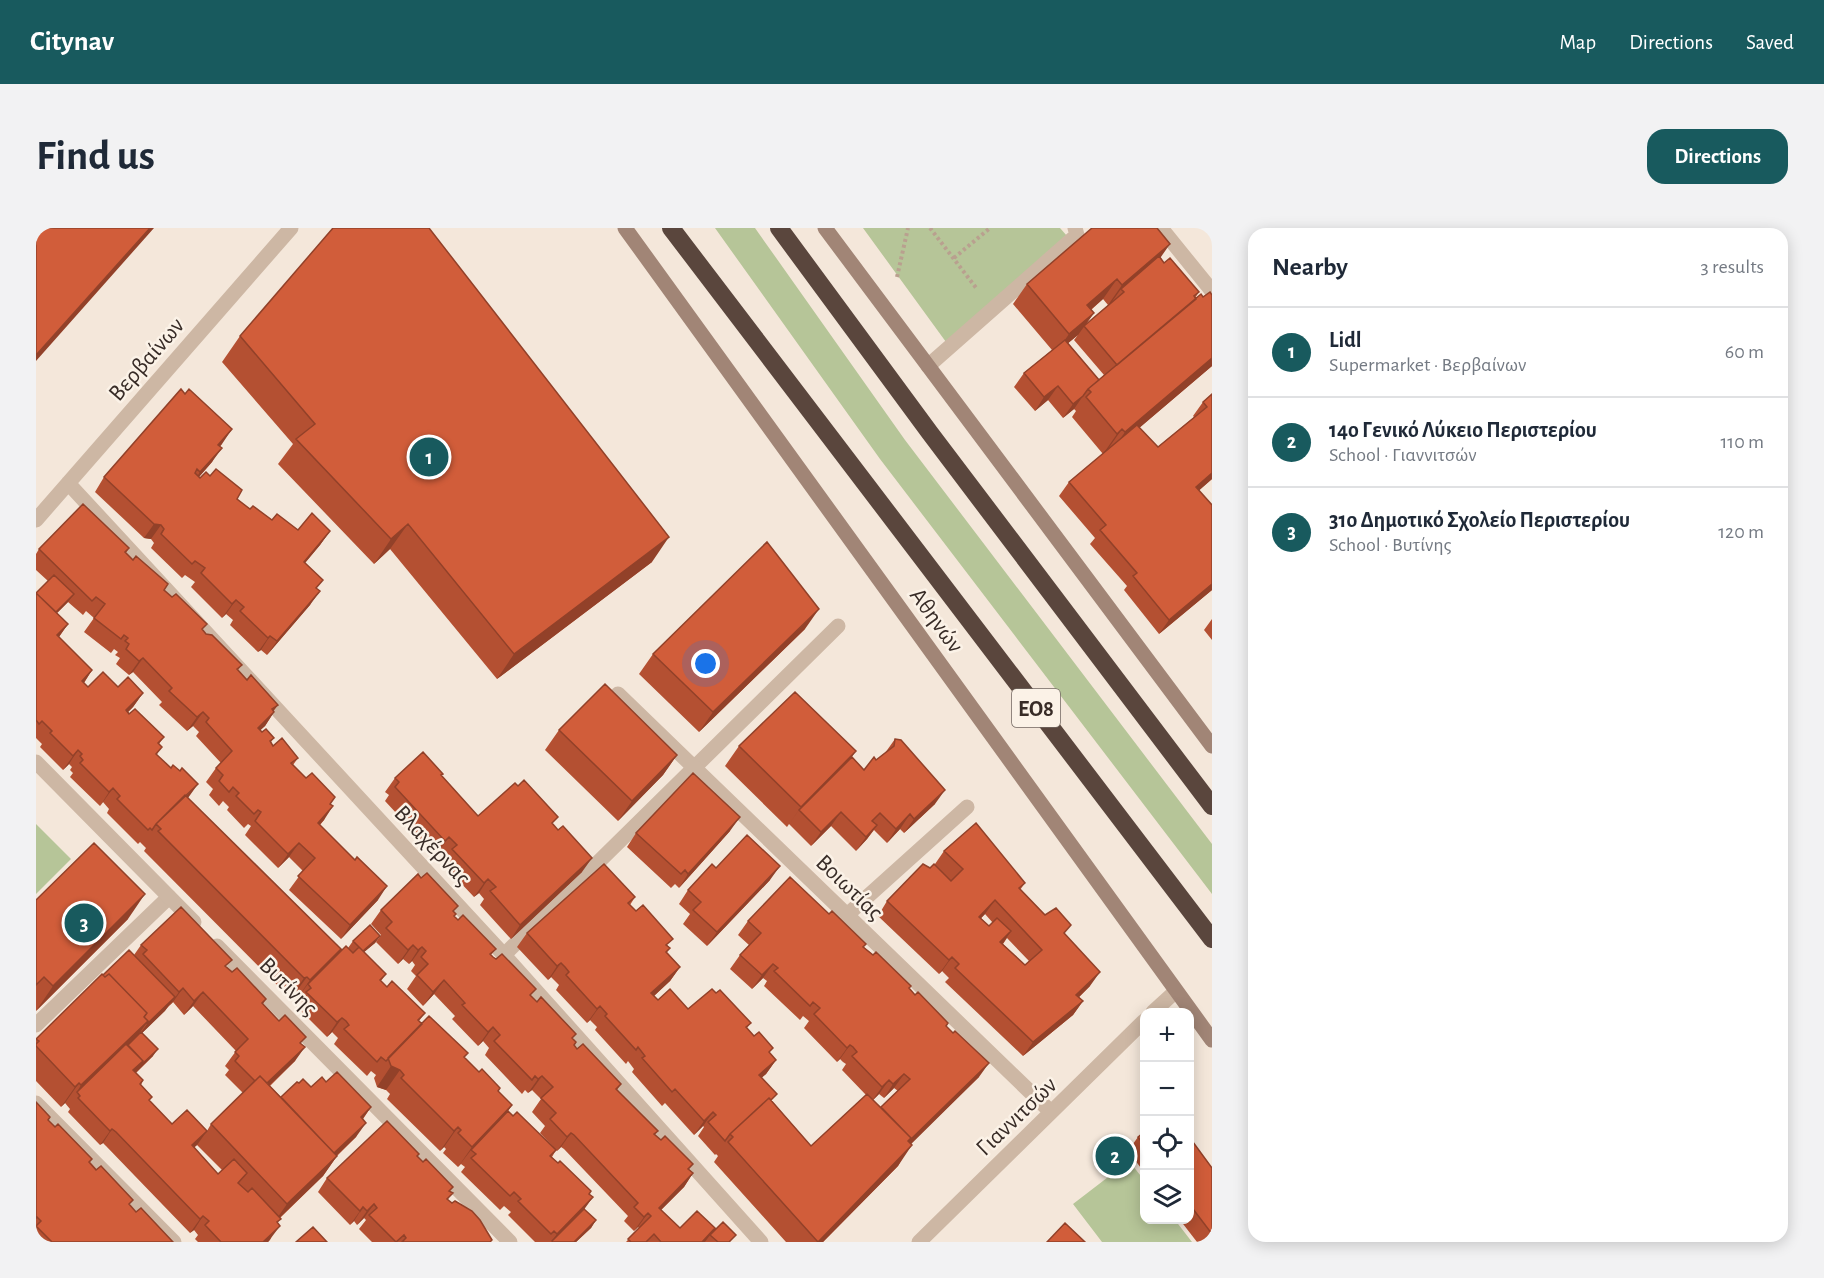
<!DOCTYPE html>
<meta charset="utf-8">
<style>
:root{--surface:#fff;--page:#f2f2f3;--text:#1f2937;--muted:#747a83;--line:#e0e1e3;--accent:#185a5e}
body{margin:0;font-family:"Alegreya Sans",sans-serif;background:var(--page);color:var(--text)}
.controls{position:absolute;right:18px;bottom:18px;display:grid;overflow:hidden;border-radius:12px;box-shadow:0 3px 15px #0003}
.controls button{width:54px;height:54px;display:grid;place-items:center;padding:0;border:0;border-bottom:2px solid var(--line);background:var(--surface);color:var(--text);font:30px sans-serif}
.you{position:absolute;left:670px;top:436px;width:21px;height:21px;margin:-15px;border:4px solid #fff;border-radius:50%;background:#1a73e8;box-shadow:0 0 0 9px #1a73e833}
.badge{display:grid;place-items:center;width:39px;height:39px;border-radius:50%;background:var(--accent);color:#fff;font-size:20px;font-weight:700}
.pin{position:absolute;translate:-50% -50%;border:3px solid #fff;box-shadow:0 2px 6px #0006}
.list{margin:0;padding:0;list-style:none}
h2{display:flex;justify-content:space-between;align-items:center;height:78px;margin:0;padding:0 24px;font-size:26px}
h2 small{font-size:20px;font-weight:400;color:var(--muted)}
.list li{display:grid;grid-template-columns:39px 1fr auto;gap:18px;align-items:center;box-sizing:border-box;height:90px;padding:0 24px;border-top:2px solid var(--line)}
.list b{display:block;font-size:22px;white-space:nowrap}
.list p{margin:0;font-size:20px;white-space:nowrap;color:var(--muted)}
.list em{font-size:20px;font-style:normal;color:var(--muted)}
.icon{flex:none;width:33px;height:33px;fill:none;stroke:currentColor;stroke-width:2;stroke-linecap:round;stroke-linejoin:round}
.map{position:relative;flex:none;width:1176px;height:1014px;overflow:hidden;border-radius:18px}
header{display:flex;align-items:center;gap:36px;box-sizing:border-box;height:84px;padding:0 30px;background:var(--accent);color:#fff}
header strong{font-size:28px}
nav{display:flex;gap:33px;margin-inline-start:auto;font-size:21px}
.intro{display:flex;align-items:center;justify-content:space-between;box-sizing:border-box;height:144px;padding:0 36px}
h1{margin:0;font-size:42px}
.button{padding:15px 27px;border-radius:18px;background:var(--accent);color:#fff;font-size:21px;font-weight:700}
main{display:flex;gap:36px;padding:0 36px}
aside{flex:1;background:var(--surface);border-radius:18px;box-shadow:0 3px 15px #0003}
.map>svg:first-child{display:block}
.green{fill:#b6c598}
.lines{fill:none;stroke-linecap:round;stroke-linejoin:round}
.path{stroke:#b9a08f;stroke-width:4;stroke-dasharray:3 3;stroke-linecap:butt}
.lane{stroke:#cdb7a4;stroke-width:15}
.street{stroke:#cdb7a4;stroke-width:15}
.secondary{stroke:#a18576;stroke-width:15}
.highway{stroke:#5a463d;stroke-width:18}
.wall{fill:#b45032;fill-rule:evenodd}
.shaded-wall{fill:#924129}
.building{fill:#d15d3a;stroke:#924129;stroke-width:1.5;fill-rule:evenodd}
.labels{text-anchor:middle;stroke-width:5;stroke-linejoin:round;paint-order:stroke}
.shield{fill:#fbf2e7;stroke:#726761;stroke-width:1.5}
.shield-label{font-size:22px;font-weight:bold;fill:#382c27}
.street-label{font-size:24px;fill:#382c27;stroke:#fbf2e7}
</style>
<header>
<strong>Citynav</strong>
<nav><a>Map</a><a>Directions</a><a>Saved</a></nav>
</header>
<div class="intro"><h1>Find us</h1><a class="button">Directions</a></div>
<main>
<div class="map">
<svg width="1176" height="1014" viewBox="0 0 1176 1014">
<rect width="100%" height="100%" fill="#f4e7da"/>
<path class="green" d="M679,0H719L869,212L1176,616V666L844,231Z
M827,0H1024L1031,8L910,114Z
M0,596L35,631L0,666Z
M1093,933L1108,952V992H1139L1156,1014H1066L1037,976Z"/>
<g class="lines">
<path class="path" d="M894,0L941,61
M918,30L954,0
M861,49L872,0"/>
<path class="lane" d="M468,727L802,398
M0,797L133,669"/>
<path class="street" d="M1125,0L1176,63
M892,138L1041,7L1039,0
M32,255L468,727L725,1014
M0,292L255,0
M582,466L1015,884
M0,534L158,694
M811,687L931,579
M181,718L474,1014
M1117,784L1140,763
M0,875L138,1014
M883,1014L1108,793"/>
<path class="secondary" d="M589,0L1176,812
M789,0L1176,518"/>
<path class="highway" d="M635,0L1176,711
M743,0L894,205L1176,578"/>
</g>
<path class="wall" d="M1125,30L1128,35L1163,64L1159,70L1176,138L1103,200L1122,219L1158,189L1157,188L1167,174L1176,166V251L1162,263L1176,277V362L1123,406L1088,362L1091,358L1054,316L1059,310L1023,268L1033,254L1067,226L1036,189L1040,183L1038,181L1027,190L1012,172L999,183L978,159L988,145L1016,122L977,76L991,56ZM1067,71L1072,77L1050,96L1058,85L1055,82ZM1042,107L1038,112L1068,147L1063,152L1032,115Z
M204,108L616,334L461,451L354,321L338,336L242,236L257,216L186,134Z
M186,216L184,218L176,234L163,249L201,271L214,281L236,292L262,302L294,303L284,317L269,335L281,360L274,377L231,427L225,422L222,424L194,397L197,392L190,386L186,390L155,359L159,354L149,347L146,350L115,320L118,315L115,311L108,310L59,264L68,249Z
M93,320L90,325L128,362L170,406L206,437L202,442L211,452L242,477L237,483L238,484L229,498L224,502L226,504L238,510L235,514L237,518L262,530L257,537L294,576L288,592L284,597L342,672L305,711L253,662L267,643L253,629L242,640L209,607L215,598L212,596L208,600L191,582L193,579L187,573L183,578L173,567L177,561L170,554L180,540L185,535L160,508L163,504L157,498L151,503L123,477L126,474L97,444L93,447L80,436L84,430L79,427L82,424L78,421L75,425L48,404L58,390L50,383L47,387L32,374L21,385L32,396L23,409L56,442L48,455L52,459H82L107,465L97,479L92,484L128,509L123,516L121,527L151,570L305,721L301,727L312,720L317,713L344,708L339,715L328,724L350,746L345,753L351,759L389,785L383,793L386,796L432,825L428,830L476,877L472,883L520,922L516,929L553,966L548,982L560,992L555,1000L540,1014H499L472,987L475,984L468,978L464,982L425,944L429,939L425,936L422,939L407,925L410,921L408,919L404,923L351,871L354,866L350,862L341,859L338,850L340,847L335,843L331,848L298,816L302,810L296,804L291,809L260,778L264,773L262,771L260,772L256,769L254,770L108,623L110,620L104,614L102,616L71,585L73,581L67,574L64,578L34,549L37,545L34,542L36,539L33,536L27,542L4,519L6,516L0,510V365L12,353L0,342V326L3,321Z
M1176,391V412L1168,402Z
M769,401L663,504L603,446L617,426Z
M523,502L641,527L627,547L582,593L509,522Z
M859,511L899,576L868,605L864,601L851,615L838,602L831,611L820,623L795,598L775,618L753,596L751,599L689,538L703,518L816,529L828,542L849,525Z
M406,548L442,588L517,596L546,644L475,711L444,677L448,671L443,665L438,669L406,635L410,630L403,623L399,627L349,573L353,567L349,564L359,550Z
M694,603L643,660L639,656L635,660L591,619L600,605Z
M908,623L989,655L984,662L1029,706L1054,758L1043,769L1047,773L1037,787L987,828L909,754L913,750L906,743L903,746L842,688L851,673L899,636ZM949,686L957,695L953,698L945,690ZM971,710L993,733L989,737L967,716Z
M680,640L734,652L671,718L647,696L654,686L643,676L652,662Z
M385,650L418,684V688L422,692L460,721L455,727L540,814L538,817L541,821L585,856L581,862L622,903L619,907L657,936L653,941L657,945L648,959L625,982L644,1000H679L674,1007L695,1014H590L603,1000L602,999L598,1003L588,993L592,988L528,921L525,919L521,923L504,905L509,898L496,884L505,871L496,862L492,865L489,862L486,866L449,827L453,820L447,813L442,818L416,791L419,788L398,766L387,778L371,761L380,748L375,743L379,737L376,733L373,736L367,731L362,736L340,714L345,707L335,696L345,682Z
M599,669L594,677L634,720L631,724L644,739L634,753L618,768L622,772L652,781L680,765L715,795L711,800L740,832L730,846L726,849L736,873L775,918L830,867L806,842L810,836L807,834L804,831L801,834L768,800L773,793L767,788L764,792L728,758L731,753L727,750L716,761L694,741L704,727L713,717L702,707L712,693L828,719L875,758L873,761L910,798L943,849L874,916L862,938L787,1014H750L678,934L682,928L680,926L679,927L662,908L668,899L667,898L658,907L629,875L626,878L596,844L598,841L592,833L590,836L559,802L561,799L554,792L551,795L520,762L523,757L515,749L512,752L481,719L491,705ZM858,860L862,863L845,879L837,872L843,866L848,870Z
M0,672L92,691L0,783Z
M105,717L191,739L230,771L227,776L265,816L259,833L234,858L245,869L263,855L275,859L290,854L335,879L327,891L320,909L301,928L287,948L244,990L234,1012L232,1014H162L159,1011L162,1007L158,1002L154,1005L70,918L67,915L64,917L32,884L34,881L29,875L25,879L0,853V811L67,747L98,727ZM137,774L148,787L157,778L200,823L189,838L193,842L189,847L207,865L175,896L171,903L136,896L113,873L116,869L105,857L107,852L100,845L117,828L106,805ZM161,917L186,942L182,946L158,919Z
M0,874L14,889L12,892L56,931L54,934L100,984L137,1014H0Z
M1108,904V944L1092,923L1102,909Z
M1154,910L1176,940V1014H1161L1144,992H1154Z
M381,929L417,959L414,963L412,972L455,1014H336L323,1001L330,992L328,990L321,997L318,993L314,997L282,964L291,950Z"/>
<path class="shaded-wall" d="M114,0H118L0,133V127Z
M1134,16L1120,36L1085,61L1075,75L1072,77L1086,57Z
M1081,51L1067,71L1037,97L1051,77Z
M1058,85L1042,107L1019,126L1033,106Z
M1176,130V138L1075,224L1089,204Z
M1022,158L1012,172L999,183L1008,169Z
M1047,168L1038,181L1027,190L1037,176Z
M196,201L186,216L173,231L182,217Z
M1086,201L1072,221L1067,226L1081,206Z
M186,220L176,234L155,258L164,244Z
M1176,245V251L1150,274L1160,259Z
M118,296L125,297L115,311L108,310Z
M372,296L354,321L338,336L355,311Z
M294,303L284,317L258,348L268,334Z
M633,309L616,334L461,451L478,426Z
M1176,356V362L1123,406L1133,392Z
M284,363L274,377L231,427L241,413Z
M38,366L32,374L9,397L14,390Z
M200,372L190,386L186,390L196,376Z
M783,381L769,401L663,504L677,484Z
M32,396L22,410L21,407Z
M234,408L225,422L222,424L232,410Z
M107,430L97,444L93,447L103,433Z
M56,442L47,456L46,453Z
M107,465L97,479L80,496L90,482Z
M242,477L232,490L238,484L229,498L212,514L236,481Z
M167,484L157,498L151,503L161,489Z
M42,522L33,536L27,542L37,528Z
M820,523L806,543L763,582L751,599L765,579Z
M641,527L627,547L582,593L596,573Z
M162,556L152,570L123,599L121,597Z
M77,560L67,574L64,578L73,564Z
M909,562L899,576L868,605L878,591Z
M297,578L288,592L272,609L282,595Z
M805,584L795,598L775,618L785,604Z
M874,586L864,601L851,615L860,601Z
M704,589L694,603L643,660L652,646Z
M841,597L831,611L820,623L830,609Z
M413,609L403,623L399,627L409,613Z
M263,615L253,629L242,640L252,626Z
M556,630L546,644L475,711L484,697Z
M744,638L734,652L671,718L681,704Z
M452,651L443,665L438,669L448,655Z
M351,658L342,672L305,711L314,697Z
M109,666L92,691L0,783L17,758Z
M959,672L949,686L933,703L943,689Z
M975,703L966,717L964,714Z
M344,708L339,715L321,730L327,723Z
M377,717L367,731L362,736L372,722Z
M386,719L376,733L373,736L382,722Z
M305,721L291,742L272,756L260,772L274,752Z
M916,729L906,743L903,746L913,732Z
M525,735L515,749L512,752L521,738Z
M737,736L727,750L716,761L726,747Z
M644,739L634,753L606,779L615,765Z
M1064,744L1054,758L1031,781L1040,767Z
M271,749L256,769L254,770L268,750Z
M408,752L398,766L387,778L397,764Z
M147,760L137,774L133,778L143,764Z
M167,764L157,778L148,787L158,773Z
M139,769L129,783L101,810L111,796Z
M1047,773L1037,787L987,828L997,814Z
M564,778L554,792L551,795L561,781Z
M306,790L296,804L291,809L301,794Z
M112,793L98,813L41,864L45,857Z
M457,799L447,813L442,818L452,804Z
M814,817L804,831L801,834L811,820Z
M269,819L259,833L216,874L226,860Z
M122,821L117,828L88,856L97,842Z
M740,832L730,846L713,861L723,847Z
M953,835L943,849L861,930L872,913Z
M355,838L364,842L350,862L341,859Z
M868,846L858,860L848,870L857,856Z
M506,848L496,862L492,865L502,851Z
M853,852L843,866L836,873L846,859Z
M43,855L29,875L25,879L39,859Z
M476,877L462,897L435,922L422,939L436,919Z
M335,879L325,893V889Z
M677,884L667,898L658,907L668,893Z
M330,895L320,909L283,944L293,930Z
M422,899L408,919L404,923L418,903Z
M76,901L67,915L64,917L74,903Z
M171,903L161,917L146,931L156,917Z
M535,905L525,919L521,923L531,909Z
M876,917L862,938L787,1014H781Z
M301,928L287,948L237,996L251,976Z
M657,945L648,959L613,994L623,980Z
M557,969L547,983L516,1013L521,1006Z
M338,976L328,990L321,997L331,983Z
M327,979L318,993L314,997L324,983Z
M612,985L602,999L598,1003L608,989Z
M167,988L158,1002L154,1005L164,991Z
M560,992L555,1000L540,1014H538Z
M244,998L232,1014H227Z
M679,1000L669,1014H666Z"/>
<path class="building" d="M0,0H114L0,127Z
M297,0H393L633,309L478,426L372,296L355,311L260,211L279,196L204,108Z
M1056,0H1121L1134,16L1086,57L1081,51L1051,77L1058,85L1033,106L991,56Z
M1123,28L1128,35L1134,30L1163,64L1158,68L1160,71L1081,137L1048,98L1088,64L1085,61Z
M1174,64L1176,67V130L1089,204L1086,201L1081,206L1050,169L1055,164L1052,161L1165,66L1167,69Z
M1029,112L1063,152L1052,161L1047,168L1037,176L1022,158L1008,169L988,145Z
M145,161L149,166L153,161L196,201L182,217L186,220L164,244L161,241L159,245L164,250L170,244L174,248L180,241L206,262L201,271L214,281L217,278L236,292L241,286L262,302L276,285L294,303L268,334L287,352L280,360L284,363L241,413L234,408L232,410L204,383L208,379L200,372L196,376L165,345L169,340L159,333L156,336L125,306L128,301L125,297L118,296L68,249Z
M1176,166V245L1160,259L1176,277V356L1133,392L1097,348L1101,345L1064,302L1070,297L1033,254L1101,197L1122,219L1171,179L1167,174Z
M47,276L93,320L89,324L97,332L100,328L132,356L128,362L136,369L140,366L171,396L166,401L170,406L176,407L206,437L201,441L211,452L215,447L242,477L236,481L238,484L222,500L226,504L230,501L238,510L234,513L237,518L246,510L262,530L255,535L270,550L276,545L299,569L294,576L297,578L282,595L319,632L321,629L351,658L314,697L262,648L279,630L263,615L252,626L219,593L225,584L222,582L218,586L200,568L203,565L197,559L193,564L183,553L187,547L180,540L196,523L170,494L173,490L167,484L161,489L133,463L136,460L107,430L103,433L90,421L93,416L89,413L92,410L88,407L85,411L58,390L69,376L60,369L56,373L3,321Z
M731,314L783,381L677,484L617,426Z
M18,347L38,366L20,384L0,365Z
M0,365L32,396L21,407L56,442L46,453L52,459L67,444L82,459L92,449L107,465L90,482L93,486L99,481L128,509L122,515L126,519L120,526L135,540L137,537L144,543L146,540L162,556L120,596L116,602L114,600L112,602L81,571L84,568L77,560L73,564L44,535L47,532L44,528L46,526L42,522L37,528L14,505L16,503L6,493L3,496L0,492Z
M569,456L641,527L596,573L523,502Z
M759,464L820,523L765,579L703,518Z
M859,511L865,512L909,562L878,591L874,586L860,601L844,585L836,593L841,597L830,609L805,584L785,604L763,582L816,529L828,542L838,529L840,532L858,518Z
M387,524L407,546L405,547L442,588L479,555L482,558L488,552L522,589L516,595L522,602L527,598L556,630L484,697L454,663L460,659L452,651L448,655L416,621L421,617L413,609L409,613L359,559L363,554L359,550Z
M657,545L704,589L652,646L649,642L645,646L600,605Z
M149,567L305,721L274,752L271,749L268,750L122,603L125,601L120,596Z
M940,595L989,655L983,660L1009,687L1020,680L1035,697L1028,705L1064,744L1040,767L1047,773L997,814L919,740L923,736L916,729L913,732L851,673L887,636L894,640L898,636L915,653L927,641L908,623ZM959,672L1006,722L989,737L964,714L975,703L961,690L953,698L943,689Z
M711,607L744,638L681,704L657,682L665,674L652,662L676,636L680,640Z
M58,615L109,666L17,758L8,749L0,757V672Z
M568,636L599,669L592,675L600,683L607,677L637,711L630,717L634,720L630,724L644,739L615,765L622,772L634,761L652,781L676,761L680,765L684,762L715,795L710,799L718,808L723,804L737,820L733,824L740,832L723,847L741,866L735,872L733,870L694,906L689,913L672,894L680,887L677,884L668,893L639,861L636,864L606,830L609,828L602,819L600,822L569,788L571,786L564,778L561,781L530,747L533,744L529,739L525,735L521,738L491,705Z
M391,645L422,678L417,683L420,686L418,688L422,692L427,687L460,721L454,726L457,729L460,731L466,726L500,761L494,767L501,774L505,769L540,806L536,810L540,814L538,817L541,821L547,816L585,856L580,861L622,903L618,906L625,912L629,908L657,936L652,941L657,945L623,980L644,1000L661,983L679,1000L666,1014H625L618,1006L610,1014H595L592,1011L615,988L612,985L608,989L598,979L602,975L538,907L535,905L531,909L514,891L520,885L505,870L517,859L506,848L502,851L499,848L496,852L458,813L464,807L457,799L452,804L426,777L429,775L408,752L397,764L381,747L392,736L385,729L390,723L386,719L382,722L377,717L372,722L350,700L356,694L345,682L382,646L385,650Z
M754,649L793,686L796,683L830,716L827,719L837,727L840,724L875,758L873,760L879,767L882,764L912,795L910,798L917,805L919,803L953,835L872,914L875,910L845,879L874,851L868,846L857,856L853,852L846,859L816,828L821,824L817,819L814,817L811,820L778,786L784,780L777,774L774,778L738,743L742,740L737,736L726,747L704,727L725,705L712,693Z
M145,679L196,732L189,738L196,744L201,740L230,771L226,775L243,793L249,787L270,809L264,815L269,819L231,855L224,848L219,853L199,833L203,828L199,824L212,811L167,764L158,773L147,760L143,764L107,726L111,722L105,717Z
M334,697L344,708L327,723L317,713Z
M310,718L317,725L323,719L350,746L344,752L351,759L356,753L389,785L382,792L386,796L350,833L345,829L341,834L308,801L313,797L310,793L306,790L301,794L270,764L275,760L272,756Z
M93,722L139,769L111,796L112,793L108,789L111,785L73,746L69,749L67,747Z
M66,746L69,749L73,746L111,785L108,789L112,793L45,857L43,855L39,859L0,818V816L3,813L0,811Z
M393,788L432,825L428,829L443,844L446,841L464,860L462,863L476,877L436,919L422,905L425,902L422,899L418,903L365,850L368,847L364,842L355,838L352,830Z
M105,804L122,821L102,840L107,833L92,817Z
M90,816L107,833L97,842L107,852L104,856L116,869L113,872L136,896L151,882L171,903L156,917L182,946L198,931L211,945L202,955L212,964L216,960L245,991L241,994L244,998L227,1014H185L169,997L173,993L167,988L164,991L80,904L76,901L74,903L42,870L44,868L41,864Z
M301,844L335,879L325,889L330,895L298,925L245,869L261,854L263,855L267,851L275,859L286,849L290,854Z
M224,848L301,928L251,976L175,896Z
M831,866L875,910L872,913L876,917L782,1014L692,914L697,909L694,906L733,870L775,918Z
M0,874L14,889L12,892L19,899L22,896L56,931L53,934L60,942L65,938L97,972L93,976L100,984L105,980L137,1014H16L0,998L5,993L1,989L0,990Z
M472,883L477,888L481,884L520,922L514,928L522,935L524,933L555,963L553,966L557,969L521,1006L518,1003L515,1006L482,973L485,971L478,964L474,968L435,930L440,926L435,922Z
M351,893L383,926L381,928L387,934L390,931L417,959L413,963L417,965L411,971L416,975L419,973L436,983L444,992L456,1012L454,1014H366L370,1010L368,1007L360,1014L333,987L341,980L338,976L331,983L327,979L324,983L291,950Z
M1108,904V917L1102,909Z
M1154,910L1176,940V1006L1154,977Z
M548,981L560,992L538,1014H517L516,1013Z
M687,994L700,1007L693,1014H682L674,1007Z
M1029,995L1049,1014H1011Z
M277,999L291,1014H260Z"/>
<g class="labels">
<rect class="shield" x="976" y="461" width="48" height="38" rx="4.5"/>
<g class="shield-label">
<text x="1000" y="488">ΕΟ8</text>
</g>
<g class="street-label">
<text transform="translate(110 131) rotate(-49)" y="8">Βερβαίνων</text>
<text transform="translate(901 392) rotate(54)" y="8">Αθηνών</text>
<text transform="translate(397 617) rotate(47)" y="8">Βλαχέρνας</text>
<text transform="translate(814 659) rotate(44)" y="8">Βοιωτίας</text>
<text transform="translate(253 758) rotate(45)" y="8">Βυτίνης</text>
<text transform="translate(980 888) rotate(-44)" y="8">Γιαννιτσών</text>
</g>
</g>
</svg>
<div class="controls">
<button>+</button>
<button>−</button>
<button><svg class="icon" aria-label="locate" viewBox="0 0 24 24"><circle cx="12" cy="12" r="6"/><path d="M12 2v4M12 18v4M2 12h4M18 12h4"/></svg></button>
<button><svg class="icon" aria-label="layers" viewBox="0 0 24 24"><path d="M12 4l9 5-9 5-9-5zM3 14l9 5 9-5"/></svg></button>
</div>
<div class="you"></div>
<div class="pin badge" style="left:393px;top:229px">1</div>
<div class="pin badge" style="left:1079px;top:928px">2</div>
<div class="pin badge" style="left:48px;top:695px">3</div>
</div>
<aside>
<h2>Nearby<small>3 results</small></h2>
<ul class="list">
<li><span class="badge">1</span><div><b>Lidl</b><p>Supermarket · Βερβαίνων</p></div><em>60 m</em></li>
<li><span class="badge">2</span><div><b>14ο Γενικό Λύκειο Περιστερίου</b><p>School · Γιαννιτσών</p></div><em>110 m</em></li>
<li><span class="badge">3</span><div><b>31ο Δημοτικό Σχολείο Περιστερίου</b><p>School · Βυτίνης</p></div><em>120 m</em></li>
</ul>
</aside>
</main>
